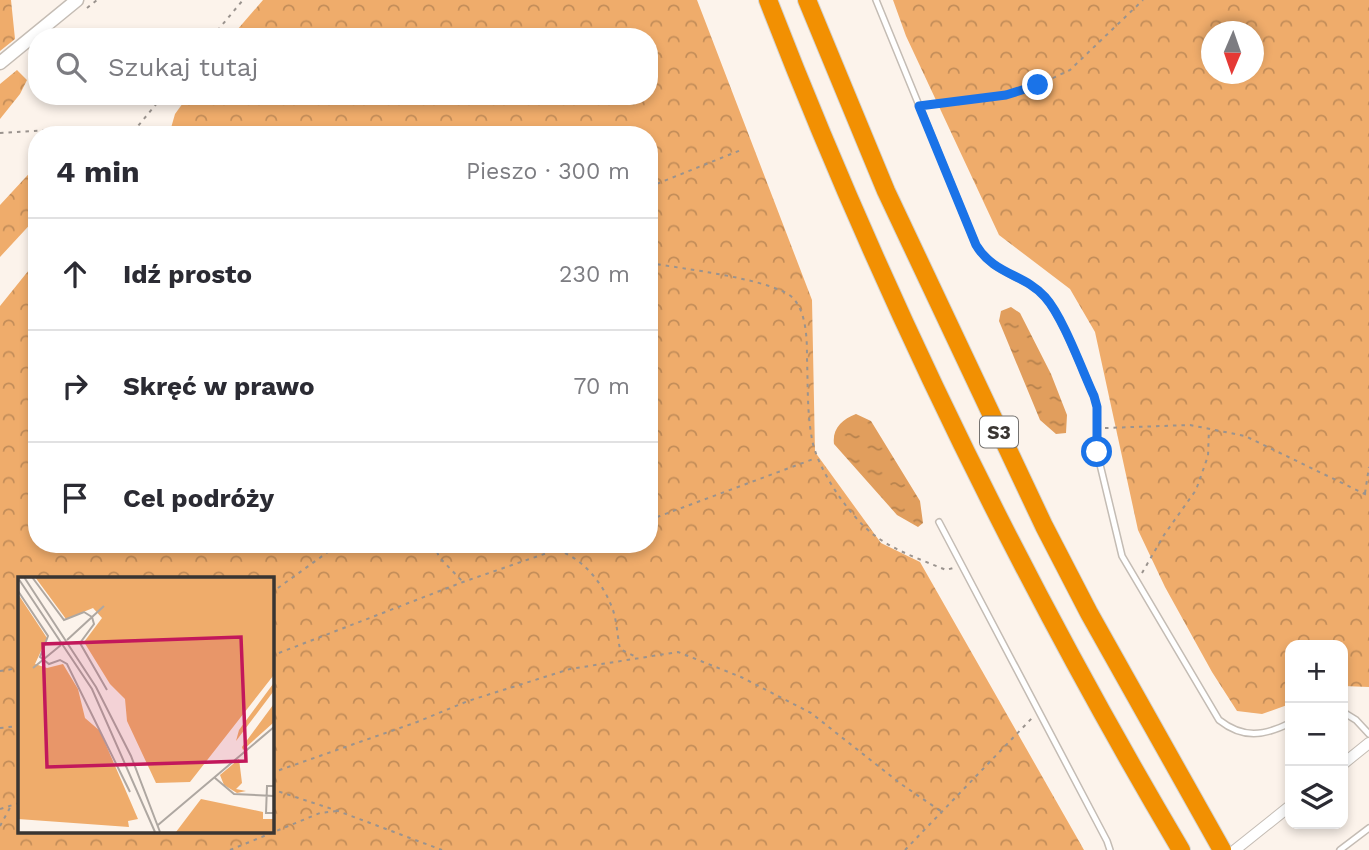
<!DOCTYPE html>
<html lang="pl">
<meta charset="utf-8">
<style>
:root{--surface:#fff;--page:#f7f7f7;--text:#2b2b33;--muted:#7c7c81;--line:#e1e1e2}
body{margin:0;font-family:"Work Sans",sans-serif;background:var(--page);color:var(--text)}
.controls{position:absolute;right:21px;bottom:21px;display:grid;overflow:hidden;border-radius:14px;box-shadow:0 4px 10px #0003}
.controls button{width:63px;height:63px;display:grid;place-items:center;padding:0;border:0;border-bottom:2px solid var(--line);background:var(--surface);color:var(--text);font:35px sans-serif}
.compass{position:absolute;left:1201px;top:21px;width:63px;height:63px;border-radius:50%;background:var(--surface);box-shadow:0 4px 10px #0003;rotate:182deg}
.stop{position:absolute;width:21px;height:21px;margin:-16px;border:5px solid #1a73e8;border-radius:50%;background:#fff}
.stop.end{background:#1a73e8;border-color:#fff;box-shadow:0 2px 7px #0008}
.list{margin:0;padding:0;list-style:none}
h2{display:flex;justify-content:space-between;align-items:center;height:91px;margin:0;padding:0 28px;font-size:30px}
h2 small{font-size:23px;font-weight:400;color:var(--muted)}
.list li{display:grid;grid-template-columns:46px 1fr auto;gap:21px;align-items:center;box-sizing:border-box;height:112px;padding:0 28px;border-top:2px solid var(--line)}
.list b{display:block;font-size:26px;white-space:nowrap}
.list em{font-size:23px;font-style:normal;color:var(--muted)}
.icon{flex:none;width:38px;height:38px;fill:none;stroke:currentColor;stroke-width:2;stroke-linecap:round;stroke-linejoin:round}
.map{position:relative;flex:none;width:1369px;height:850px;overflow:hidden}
.search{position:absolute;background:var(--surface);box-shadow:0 4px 10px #0003;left:28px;top:28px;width:630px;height:77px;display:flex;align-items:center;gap:18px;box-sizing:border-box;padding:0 24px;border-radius:28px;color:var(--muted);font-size:26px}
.panel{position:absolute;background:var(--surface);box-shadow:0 4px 10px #0003;left:28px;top:126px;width:630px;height:427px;border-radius:28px}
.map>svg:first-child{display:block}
.forest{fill:url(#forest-crowns);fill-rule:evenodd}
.water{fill:url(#water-ripples)}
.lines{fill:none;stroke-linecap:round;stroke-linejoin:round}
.service-casing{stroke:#c4bcb4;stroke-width:8}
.minor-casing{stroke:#c4bcb4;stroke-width:12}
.tertiary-casing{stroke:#c4bcb4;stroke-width:15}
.motorway-casing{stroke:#d3d3d2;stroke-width:20}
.path{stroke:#9a938e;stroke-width:2;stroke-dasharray:3.5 5;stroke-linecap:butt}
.service{stroke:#fff;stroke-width:5}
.minor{stroke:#fff;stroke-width:10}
.tertiary{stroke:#fff;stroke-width:12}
.motorway{stroke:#f29002;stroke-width:18}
.route{stroke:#1a73e8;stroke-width:9}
.labels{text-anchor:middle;stroke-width:5;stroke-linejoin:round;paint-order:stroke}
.shield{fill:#fff;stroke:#747270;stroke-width:2}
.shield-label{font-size:19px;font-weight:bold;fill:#393532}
.inset-road{fill:none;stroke:#aea7a1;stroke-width:2}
.view{fill:#c2185b;fill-opacity:0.15;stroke:#c2185b;stroke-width:3.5}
.inset-edge{fill:none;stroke:#393532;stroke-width:3.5}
</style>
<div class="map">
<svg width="1369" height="850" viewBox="0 0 1369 850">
<defs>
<pattern id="forest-crowns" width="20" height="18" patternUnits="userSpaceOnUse" patternTransform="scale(1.75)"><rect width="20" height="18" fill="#efac6b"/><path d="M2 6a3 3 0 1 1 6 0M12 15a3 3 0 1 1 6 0" fill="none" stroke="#c38d59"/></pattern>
<pattern id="water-ripples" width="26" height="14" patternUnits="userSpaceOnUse" patternTransform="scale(1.75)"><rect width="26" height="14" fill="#e19e5d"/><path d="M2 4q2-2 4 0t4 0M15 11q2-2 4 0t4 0" fill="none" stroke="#b7824d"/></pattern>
</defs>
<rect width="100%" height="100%" fill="#fcf3eb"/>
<path class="forest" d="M0,0H11L15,39L0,51Z
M263,0H697L812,300L815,452L881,543L920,562L1084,850H0V306L37,260V544H649V135H169L175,114L188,96H649V37H231ZM19,579H271V831H19Z
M893,0H1369V687L1343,686V645H1290V704L1262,714L1237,711L1212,672L1165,587L1138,530L1095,332L1070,289L999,235L906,36ZM1212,32H1254V74H1212Z
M17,70L27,80L20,94L0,119V84Z
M37,165V217L0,257V205Z"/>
<path class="water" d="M1011,307L1020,313L1051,374L1067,415L1066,433L1056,434L1040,420L999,321L1001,311Z
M856,414L871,421L920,501L923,523L918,527L897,515L834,444C832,429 842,419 856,414Z"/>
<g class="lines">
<g class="service-casing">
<path id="service" d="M876,0L976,245C993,275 1024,274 1045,297C1062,316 1082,370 1094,396L1097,407V452L1122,556L1219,720C1243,739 1264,736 1290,723
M939,522L1107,841L1110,850
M1343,712L1356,720L1369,734
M1340,850L1369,828"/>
</g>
<g class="minor-casing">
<path id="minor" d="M1343,764L1369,743
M1235,850L1290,806"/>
</g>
<g class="tertiary-casing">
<path id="tertiary" d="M0,63L77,0"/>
</g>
<g class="motorway-casing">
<path id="motorway" d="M768,0C882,294 1020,578 1181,850
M807,0L886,191L1044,526L1089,613L1222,850"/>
</g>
<path class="path" d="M87,8L97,0
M212,37L243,0
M929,105L1006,95L1038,85L1070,70L1143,0
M133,132L163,96
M0,133L66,129L148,135
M649,187L741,150
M649,263C678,268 774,279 793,298C807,313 807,341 807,359C808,386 807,413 812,439C817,469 850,517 874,535C895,551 922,560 946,570L953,568
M1105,428L1190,425L1245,436L1369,496
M1365,493L1369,467
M649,520L816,458
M434,544L439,557L463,582
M557,550C581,557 602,582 611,605C617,618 617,635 620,649L638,658
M1142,573L1164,535L1196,490L1208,456L1209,428
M271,593L339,544
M271,656L463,582L573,544
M0,671L19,668
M0,728L19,726
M271,773L417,722L468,701L570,669L678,652L741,677L811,713L901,784L942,812
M271,789L338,811L442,850
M0,809L19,803
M0,826L11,806
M230,850L320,813L337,811
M905,850L1033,717"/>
<use href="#service" class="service"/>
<use href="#minor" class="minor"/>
<use href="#tertiary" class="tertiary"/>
<use href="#motorway" class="motorway"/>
</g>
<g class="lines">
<path class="route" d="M1038,85L1006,95L919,106L976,245C994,275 1025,274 1045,297C1063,317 1082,370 1094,396L1097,407V452"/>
</g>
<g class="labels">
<rect class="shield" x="980" y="416.5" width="38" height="31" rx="5"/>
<g class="shield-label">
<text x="999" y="439">S3</text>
</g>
</g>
<g transform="translate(18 577)">
<rect width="256" height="256" fill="#fcf3eb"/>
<path d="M17,0H255V99L172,205L138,206L109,144L107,122L92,107L66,65L84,41L75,31L48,42ZM0,17L29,61L17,87L29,91L45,87L60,112L67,141L82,154L120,242L110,244L111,250L0,242ZM255,107V115L218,164L221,153ZM255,128V146L225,173L224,170ZM221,182L224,206L218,212L228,214L219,216L206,208L202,198ZM183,222L245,235V242H255V255H158Z" fill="#efac6b"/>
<path class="inset-road" d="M6,0L78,110L113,179L142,255M14,0L46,43L66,35L74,40M0,1L74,112L137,255M0,14L30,59L22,80L31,87L42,83L49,87L112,215M74,40L76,47L62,66L89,113M49,63L86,29M15,91L43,68M197,201L216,217L256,219M256,209H249L248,236H256M140,248L256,150"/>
<path class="view" d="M223,60L228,184L29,190L25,67Z"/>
<rect width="256" height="256" class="inset-edge"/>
</g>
</svg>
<div class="controls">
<button>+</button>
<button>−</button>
<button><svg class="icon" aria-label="layers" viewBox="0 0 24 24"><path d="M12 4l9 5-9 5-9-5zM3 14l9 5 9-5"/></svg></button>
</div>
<svg class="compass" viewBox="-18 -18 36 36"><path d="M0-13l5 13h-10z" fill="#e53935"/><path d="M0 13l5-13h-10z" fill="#7c7c81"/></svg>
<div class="stop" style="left:1097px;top:452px"></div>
<div class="stop end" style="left:1038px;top:85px"></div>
<div class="search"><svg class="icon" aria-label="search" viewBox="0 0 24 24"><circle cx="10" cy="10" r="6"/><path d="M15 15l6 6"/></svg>Szukaj tutaj</div>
<section class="panel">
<h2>4 min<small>Pieszo · 300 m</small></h2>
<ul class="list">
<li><svg class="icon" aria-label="ahead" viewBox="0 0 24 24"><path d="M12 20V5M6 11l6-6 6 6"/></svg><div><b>Idź prosto</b></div><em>230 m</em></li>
<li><svg class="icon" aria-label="right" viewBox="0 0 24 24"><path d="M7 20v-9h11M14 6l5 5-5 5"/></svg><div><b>Skręć w prawo</b></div><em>70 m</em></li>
<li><svg class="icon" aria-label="arrive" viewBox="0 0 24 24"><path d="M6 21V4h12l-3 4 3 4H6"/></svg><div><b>Cel podróży</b></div></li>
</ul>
</section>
</div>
